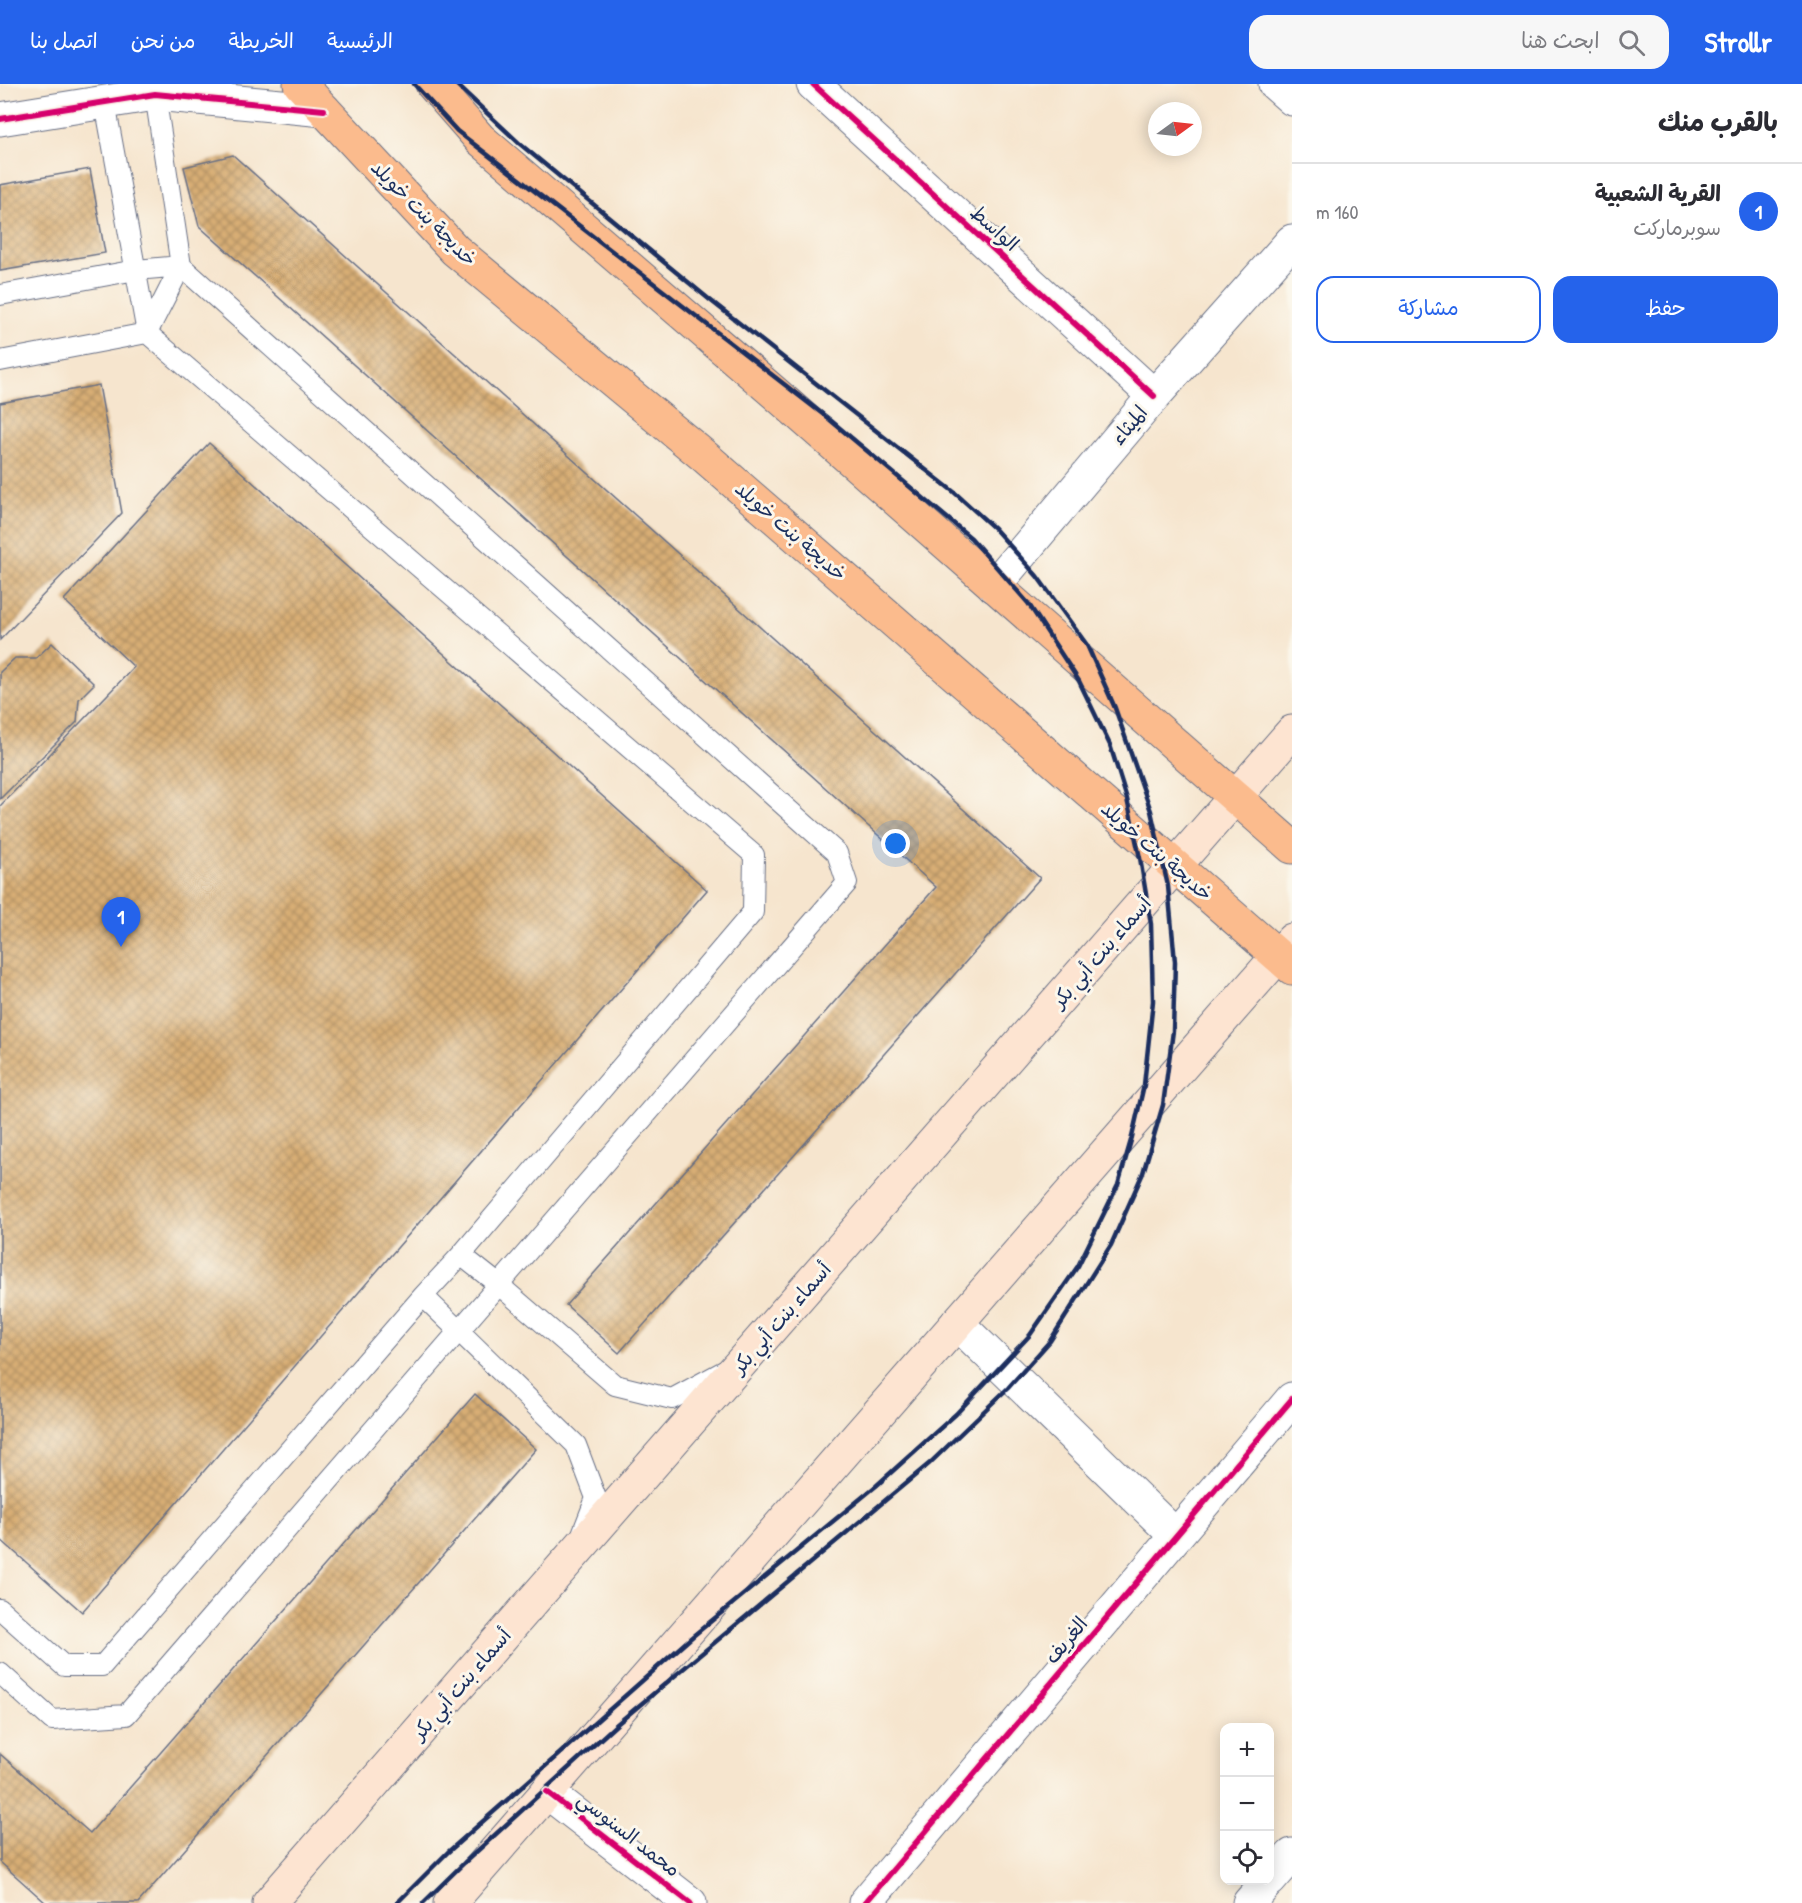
<!DOCTYPE html>
<html lang="ar">
<meta charset="utf-8">
<style>
:root{--surface:#fff;--page:#f7f7f7;--text:#2b2b33;--muted:#7c7c81;--line:#e1e1e2;--accent:#2563eb}
body{margin:0;font-family:"Patrick Hand","Playpen Sans Arabic",sans-serif;background:var(--page);color:var(--text);direction:rtl}
.controls{position:absolute;right:18px;bottom:18px;display:grid;overflow:hidden;border-radius:12px;box-shadow:0 3px 15px #0003}
.controls button{width:54px;height:54px;display:grid;place-items:center;padding:0;border:0;border-bottom:2px solid var(--line);background:var(--surface);color:var(--text);font:30px sans-serif}
.compass{position:absolute;left:1148px;top:18px;width:54px;height:54px;border-radius:50%;background:var(--surface);box-shadow:0 3px 15px #0003;rotate:75deg}
.you{position:absolute;left:896px;top:760px;width:21px;height:21px;margin:-15px;border:4px solid #fff;border-radius:50%;background:#1a73e8;box-shadow:0 0 0 9px #1a73e833}
.badge{display:grid;place-items:center;width:39px;height:39px;border-radius:50%;background:var(--accent);color:#fff;font-size:20px;font-weight:700}
.pin{position:absolute;translate:-50% -50px;filter:drop-shadow(0 2px 3px #0008)}
.pin::after{content:'';position:absolute;top:32px;width:21px;height:18px;background:inherit;clip-path:polygon(0 0,100% 0,50% 100%)}
.list{margin:0;padding:0;list-style:none}
h2{display:flex;justify-content:space-between;align-items:center;height:78px;margin:0;padding:0 24px;font-size:26px}
h2 small{font-size:20px;font-weight:400;color:var(--muted)}
.list li{display:grid;grid-template-columns:39px 1fr auto;gap:18px;align-items:center;box-sizing:border-box;height:96px;padding:0 24px;border-top:2px solid var(--line)}
.list b{display:block;font-size:22px;white-space:nowrap}
.list p{margin:0;font-size:20px;white-space:nowrap;color:var(--muted)}
.list em{font-size:20px;font-style:normal;color:var(--muted)}
.actions{display:flex;gap:12px;padding:18px 24px}
.actions a{flex:1;padding:14px 0;border:2px solid var(--accent);border-radius:18px;text-align:center;font-size:21px;color:var(--accent)}
.actions .main{background:var(--accent);color:#fff}
.icon{flex:none;width:33px;height:33px;fill:none;stroke:currentColor;stroke-width:2;stroke-linecap:round;stroke-linejoin:round}
.map{position:relative;flex:none;width:1292px;height:1819px;overflow:hidden;direction:ltr}
header{display:flex;align-items:center;gap:36px;box-sizing:border-box;height:84px;padding:0 30px;background:var(--accent);color:#fff}
header strong{font-size:28px}
nav{display:flex;gap:33px;margin-inline-start:auto;font-size:21px}
.search{width:420px;height:54px;background:var(--page);display:flex;align-items:center;gap:15px;box-sizing:border-box;padding:0 21px;border-radius:18px;color:var(--muted);font-size:22px}
main{display:flex}
aside{flex:1;background:var(--surface)}
.map>svg:first-child{display:block}
.building{fill:url(#building-cross-hatch)}
.lines{fill:none;stroke-linecap:round;stroke-linejoin:round}
.lane-casing{stroke:#686f85;stroke-width:22}
.street-casing{stroke:#686f85;stroke-width:35}
.secondary-casing{stroke:#686f85;stroke-width:35}
.primary-casing{stroke:#686f85;stroke-width:35}
.lane{stroke:#fff;stroke-width:20}
.street{stroke:#fff;stroke-width:33}
.secondary{stroke:#fde4d1;stroke-width:33}
.primary{stroke:#fbbb8d;stroke-width:33}
.rail{stroke:#1b2f5e;stroke-width:4.5}
.cycleway-casing{stroke:#fbf7ec;stroke-width:10}
.cycleway{stroke:#d6006c;stroke-width:6}
.labels{text-anchor:middle;stroke-width:6;stroke-linejoin:round;paint-order:stroke}
.street-label{font-size:20px;fill:#1b2f5e;stroke:#fbf7ec}
</style>
<header>
<strong>Strollr</strong>
<div class="search"><svg class="icon" aria-label="search" viewBox="0 0 24 24"><circle cx="10" cy="10" r="6"/><path d="M15 15l6 6"/></svg>ابحث هنا</div>
<nav><a>الرئيسية</a><a>الخريطة</a><a>من نحن</a><a>اتصل بنا</a></nav>
</header>
<main>
<aside>
<h2>بالقرب منك<small></small></h2>
<ul class="list">
<li><span class="badge">1</span><div><b>القرية الشعبية</b><p>سوبرماركت</p></div><em>160 m</em></li>
</ul>
<div class="actions"><a class="main">حفظ</a><a>مشاركة</a></div>
</aside>
<div class="map">
<svg width="1292" height="1819" viewBox="0 0 1292 1819">
<defs>
<pattern id="building-cross-hatch" width="8" height="8" patternUnits="userSpaceOnUse" patternTransform="scale(1.5)"><rect width="8" height="8" fill="#d8ae75"/><path d="M0 0l8 8M0 8l8-8" fill="none" stroke="#ae8e63"/></pattern>
</defs>
<rect width="100%" height="100%" fill="#fbf7ec"/>
<filter id="ink" filterUnits="userSpaceOnUse"><feTurbulence type="fractalNoise" baseFrequency=".0167" numOctaves="2"/><feDisplacementMap in="SourceGraphic" scale="12" xChannelSelector="R" yChannelSelector="G"/><feConvolveMatrix kernelMatrix="1 2 1 2 8 2 1 2 1" color-interpolation-filters="sRGB"/></filter>
<filter id="wash" filterUnits="userSpaceOnUse"><feTurbulence type="fractalNoise" baseFrequency=".008" numOctaves="4" result="noise"/><feDisplacementMap in="SourceGraphic" scale="24" xChannelSelector="R" yChannelSelector="G"/><feGaussianBlur stdDeviation="1.35" result="paint"/><feColorMatrix in="noise" values="0 0 0 0 0 0 0 0 0 0 0 0 0 0 0 0 0 1.4 0 .05"/><feComposite in="paint" operator="in"/></filter>
<g filter="url(#wash)">
<rect width="100%" height="100%" fill="#f6e5ce"/>
<g id="blocks">
<path class="building" d="M233,71L1040,794L619,1269L566,1221L936,803L199,142L184,83Z
M90,85L105,169L0,187V101Z
M99,301L122,429L0,556V319Z
M209,359L707,806L82,1528L0,1455V722L134,583L64,516Z
M52,559L94,600L79,615L77,638L0,715V588L15,574H36Z
M475,1310L536,1365L138,1819H46L0,1778V1670L90,1749Z"/>
</g>
</g>
<g filter="url(#ink)">
<use href="#blocks" fill-opacity="0" stroke="#686f85" stroke-width="1.5"/>
<g class="lines">
<g class="lane-casing">
<path id="lane" d="M105,19L147,249
M0,211L136,186L181,182L837,769L847,799L126,1631L52,1636L0,1589
M147,249L181,182L155,10
M0,277L147,249L754,771L753,828L461,1171L423,1212L102,1582H64L0,1525
M461,1171L499,1201L615,1301L672,1315L724,1287
M423,1212L576,1361L596,1414L582,1450"/>
</g>
<g class="street-casing">
<path id="street" d="M813,0L1154,312
M1275,0L1292,15
M0,35L155,10L324,26
M994,502L1154,312L1292,157
M957,1239L1176,1452
M547,1708L690,1819
M1270,1796L1292,1771
M865,1819L1292,1315
M1249,1819L1269,1796"/>
</g>
<g class="secondary-casing">
<path id="secondary" d="M269,1819L1292,648
M450,1819L1292,856"/>
</g>
<g class="primary-casing">
<path id="primary" d="M300,0L455,166L704,372L1292,884
M432,0L480,55L776,310L1292,763"/>
</g>
<use href="#lane" class="lane"/>
<use href="#street" class="street"/>
<use href="#secondary" class="secondary"/>
<use href="#primary" class="primary"/>
<path class="rail" d="M397,1819L448,1768L693,1552L876,1402L956,1330L1030,1251L1078,1182L1118,1101L1132,1053L1144,1001L1153,917L1151,840L1140,774L1127,715L1110,661L1079,597L1028,519L971,454L829,335L457,47L414,0
M423,1819L464,1779L617,1640L930,1379L1008,1304L1050,1257L1111,1161L1143,1089L1163,1021L1173,947L1175,878L1168,802L1151,727L1115,624L1087,561L1037,492L994,444L954,408L710,216L520,60L456,0"/>
<g class="cycleway-casing">
<path id="cycleway" d="M813,0L1154,312
M0,35L155,10L324,26
M547,1708L690,1819
M865,1819L1292,1315"/>
</g>
<use href="#cycleway" class="cycleway"/>
</g>
</g>
<g class="labels">
<g class="street-label">
<text transform="translate(424 129) rotate(45)" y="7">خديجة بنت خويلد</text>
<text transform="translate(995 144) rotate(42)" y="7">الواسط</text>
<text transform="translate(1129 341) rotate(-50)" y="7">الميثاء</text>
<text transform="translate(791 447) rotate(41)" y="7">خديجة بنت خويلد</text>
<text transform="translate(1157 767) rotate(41)" y="7">خديجة بنت خويلد</text>
<text transform="translate(1101 868) rotate(-49)" y="7">أسماء بنت أبي بكر</text>
<text transform="translate(781 1234) rotate(-49)" y="7">أسماء بنت أبي بكر</text>
<text transform="translate(1066 1556) rotate(-50)" y="7">الغريف</text>
<text transform="translate(461 1600) rotate(-49)" y="7">أسماء بنت أبي بكر</text>
<text transform="translate(629 1750) rotate(38)" y="7">محمد السنوسي</text>
</g>
</g>
</svg>
<div class="controls">
<button>+</button>
<button>−</button>
<button><svg class="icon" aria-label="locate" viewBox="0 0 24 24"><circle cx="12" cy="12" r="6"/><path d="M12 2v4M12 18v4M2 12h4M18 12h4"/></svg></button>
</div>
<svg class="compass" viewBox="-18 -18 36 36"><path d="M0-13l5 13h-10z" fill="#e53935"/><path d="M0 13l5-13h-10z" fill="#7c7c81"/></svg>
<div class="you"></div>
<div class="pin badge" style="left:121px;top:863px">1</div>
</div>
</main>
